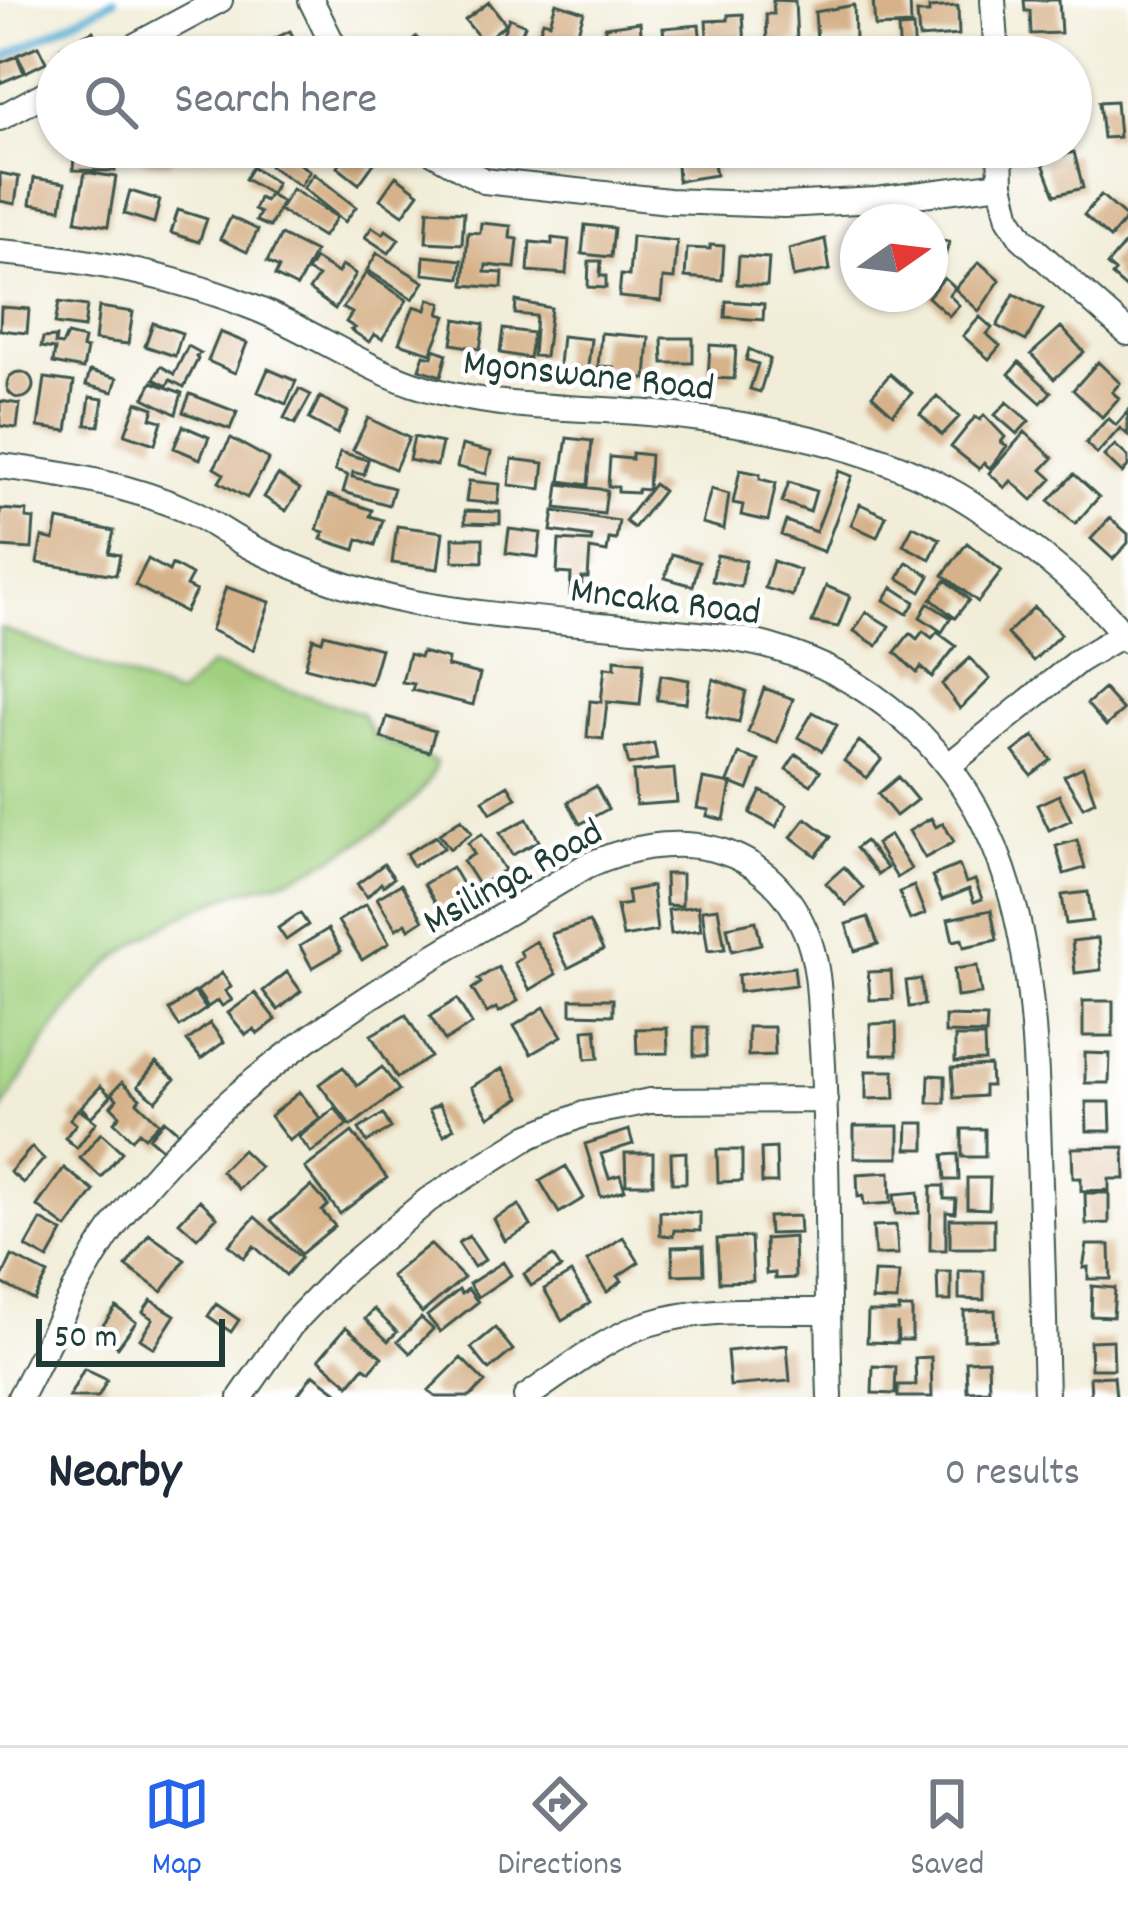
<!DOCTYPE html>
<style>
:root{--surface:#fff;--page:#f6f6f7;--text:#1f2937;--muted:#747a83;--line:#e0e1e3;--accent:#2563eb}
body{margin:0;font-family:Dekko,sans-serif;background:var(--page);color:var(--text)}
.compass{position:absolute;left:840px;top:204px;width:108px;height:108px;border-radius:50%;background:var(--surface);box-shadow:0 3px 9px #0004;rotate:76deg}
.scale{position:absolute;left:36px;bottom:30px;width:189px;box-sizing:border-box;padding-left:12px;border:6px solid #1f3d34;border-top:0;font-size:33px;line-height:42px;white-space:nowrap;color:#1f3d34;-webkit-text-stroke:9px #fff;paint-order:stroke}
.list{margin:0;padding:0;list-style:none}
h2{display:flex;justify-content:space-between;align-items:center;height:156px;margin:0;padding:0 48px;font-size:51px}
h2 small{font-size:39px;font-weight:400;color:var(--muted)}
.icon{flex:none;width:66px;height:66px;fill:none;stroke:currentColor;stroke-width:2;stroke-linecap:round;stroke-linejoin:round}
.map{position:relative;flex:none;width:1128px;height:1397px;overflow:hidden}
.search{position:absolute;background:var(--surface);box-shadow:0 3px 9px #0004;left:36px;right:36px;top:36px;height:132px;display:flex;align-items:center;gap:30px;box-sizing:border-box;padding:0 42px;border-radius:66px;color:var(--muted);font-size:45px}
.sheet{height:348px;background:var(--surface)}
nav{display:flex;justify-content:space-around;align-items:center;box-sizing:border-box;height:168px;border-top:3px solid var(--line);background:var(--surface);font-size:33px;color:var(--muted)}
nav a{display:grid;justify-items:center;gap:6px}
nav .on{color:var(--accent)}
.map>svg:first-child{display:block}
.green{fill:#a0d07f;stroke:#60865a;stroke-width:3}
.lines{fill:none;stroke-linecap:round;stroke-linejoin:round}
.stream{stroke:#57add3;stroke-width:8}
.building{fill:#d6b28a}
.minor-casing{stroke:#3e574d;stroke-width:28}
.minor{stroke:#fff;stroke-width:24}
.labels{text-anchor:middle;stroke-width:9;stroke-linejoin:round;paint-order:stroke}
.street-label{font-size:39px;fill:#1f3d34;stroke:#fff}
</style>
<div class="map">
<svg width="1128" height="1397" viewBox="0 0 1128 1397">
<rect width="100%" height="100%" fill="#fff"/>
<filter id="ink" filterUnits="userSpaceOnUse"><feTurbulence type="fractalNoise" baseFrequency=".00833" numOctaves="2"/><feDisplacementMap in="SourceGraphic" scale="24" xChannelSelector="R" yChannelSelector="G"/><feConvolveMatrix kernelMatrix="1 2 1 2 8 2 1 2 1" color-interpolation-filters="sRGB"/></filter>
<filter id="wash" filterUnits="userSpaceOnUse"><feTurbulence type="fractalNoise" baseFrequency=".004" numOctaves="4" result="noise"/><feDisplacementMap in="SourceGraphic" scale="48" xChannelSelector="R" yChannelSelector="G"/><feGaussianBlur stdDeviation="2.7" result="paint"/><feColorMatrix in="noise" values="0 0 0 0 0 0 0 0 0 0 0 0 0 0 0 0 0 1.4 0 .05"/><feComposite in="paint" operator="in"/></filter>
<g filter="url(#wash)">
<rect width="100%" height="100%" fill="#f1edd8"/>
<path class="green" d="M0,628L178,696L211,665L361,713L374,737L436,762C428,807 330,864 289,878C272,885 253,887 236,893C194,908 150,931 115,959C67,998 34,1061 0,1113Z"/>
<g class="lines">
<path class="stream" d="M0,59L114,0"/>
</g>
<g id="blocks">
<path class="building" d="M773,0L795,1L797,41L767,43L766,14H774Z
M873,0H910L911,25L875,27Z
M1024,0H1059L1061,33L1031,34L1030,11H1025Z
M489,2L506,24L483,42L465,20Z
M556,3L584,12L570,57L533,52L543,21L550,23Z
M854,5L855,39L817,41L815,12Z
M958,6L959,35L919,38L917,13H929V8Z
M743,14L745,47L739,48V57H721V49L708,50L706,21L728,20V15Z
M509,18L525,25L512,57H484L487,48L496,52Z
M640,22L643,54L607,57L605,27Z
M699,25L702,53L666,55L663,28Z
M913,27L915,54L927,52L935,57H900L898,28Z
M93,31L100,43L66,57L61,47Z
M290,31L304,57L270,56L264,44Z
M416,37L433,57H393Z
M38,46L46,62L26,72L17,55Z
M17,56L24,73L0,83V63Z
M1116,101L1119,137L1103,138L1099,102Z
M143,147L171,148L170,164L142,162Z
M352,147L375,162L359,184L337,167Z
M676,147H711L716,175L678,181Z
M773,147H808L809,150L800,151L801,165L775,167Z
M278,150L310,171L300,186L269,165Z
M1074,152L1083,188L1055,195L1042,161Z
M99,153H116L115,171L73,170L74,157L99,158Z
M252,167L277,183L271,194L245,179Z
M85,172L116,177L108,226L76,221Z
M0,173L19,177L15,204L0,201Z
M314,174L356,207L345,222L303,188Z
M396,176L419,193L403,215L380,199Z
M34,178L65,183L61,209L30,204Z
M292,189L337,217L323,237L279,210Z
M130,191L160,200L154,223L124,214Z
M269,194L282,202L270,227L256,221L260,213L254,210L259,198L265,201Z
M1101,195L1127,218L1110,238L1084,215Z
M178,210L207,219L199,242L171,233Z
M428,210L464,212L462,244L426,242Z
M231,217L258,230L247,252L220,239Z
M481,223L511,226L510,238L518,239L515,268L486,265L485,272L503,273L502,288L464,285L468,232L480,233Z
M585,225L614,228L611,257L582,254Z
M372,227L383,234L386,230L399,239L389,253L365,237Z
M281,235L315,252L297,287L275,276L279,268L267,262Z
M632,236L677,241L674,279L663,278L661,301L619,297L621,275L629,276Z
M930,237L949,242L942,268L930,265Z
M552,238L569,240L566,274L528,271L530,242L552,244Z
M825,239L830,270L793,277L789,249Z
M1128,240V290L1112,276L1115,272L1107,265Z
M710,245L724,246L722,280L685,277L687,248L710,249Z
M377,253L424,282L413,299L367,270Z
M424,256L462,260L460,278L423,274Z
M739,256L769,258L767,286L737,284Z
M315,259L338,273L342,265L356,274L335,309L309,290L318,277L307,271Z
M589,261H601L600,276H606V288L588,287Z
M979,262L1000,280L979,311L955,289Z
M366,273L407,300L382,339L374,334L369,342L351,330L355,328L346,322L352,313L343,308Z
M944,278L955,288L949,295L959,305L949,316L928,297Z
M1014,294L1043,309L1026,341L997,326Z
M429,299L442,303L439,314L446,316L431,353L399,343L414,306L426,310Z
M516,301L551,308L545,357L533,356L536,316L515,314Z
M726,301L764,304L763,320L725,317Z
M59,302L87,306L84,328L55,324Z
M1,307L29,309L27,333L0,330Z
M99,307L133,312L128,344L95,340Z
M980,317L992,328L987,334L1000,346L989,359L963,336Z
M456,319L484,324L480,349L452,344Z
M153,323L182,333L175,356L145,346Z
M1061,327L1084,352L1054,379L1031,354Z
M503,329L533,333L529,358L500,353Z
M220,332L247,343L235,373L208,361Z
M601,333L649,337L646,379L613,377L614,367L598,366Z
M67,335L84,339L82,348L87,349L83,369L53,363L55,349L41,347L43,338L56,337L55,344L62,345Z
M562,336L591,339L587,377L558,374Z
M662,338H693V363H663Z
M710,345L736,347L734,379L708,378Z
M188,346L201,353L196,356L198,359L184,387L170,380L167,386L154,379L161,366L174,374Z
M434,349L447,354L441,376L419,369L424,355L432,357Z
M749,349L770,359L760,392L750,389L758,364L746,360Z
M1019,362L1051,392L1041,403L1009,374Z
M1098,362L1120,383L1112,392L1119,398L1102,417L1073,390Z
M268,369L296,381L286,404L258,392Z
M90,371L117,378L113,392L86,385Z
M7 385a13 13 0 1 1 26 0a13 13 0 1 1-26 0Z
M890,374L912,393L893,414L872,395Z
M45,378L74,382L67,431L38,427Z
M152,382L182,393L176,414L144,398Z
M299,389L311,395L295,424L284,418Z
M190,394L237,412L230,429L183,412Z
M937,396L959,417L942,435L920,414Z
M90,397L103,399L99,426L86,425Z
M320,397L348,412L337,434L309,419Z
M0,401L20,404L17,428L0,426Z
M137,402L154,408L151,418L162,421L155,444L125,434Z
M1007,402L1029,421L1017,434L995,415Z
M1128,411V435L1120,428L1097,454L1086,443L1108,418L1116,425Z
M984,415L1005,437L1001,442L1007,446L990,468L984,463L979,469L951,447L975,417L980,420Z
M368,418L409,438L395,469L353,450Z
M183,426L209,437L200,459L174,448Z
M1025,432L1053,458L1042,470L1052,479L1032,500L1011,481L1005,488L989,473Z
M414,437L442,443L437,466L409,460Z
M231,438L269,459L247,498L219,482L224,474L214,468Z
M567,438L592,441L588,485L560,481Z
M462,445L491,452L486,474L457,467Z
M1115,445L1128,457V466L1122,473L1104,456Z
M340,452L368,460L364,475L353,472L352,477L394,488L389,505L343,492L348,475L335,471Z
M632,453L650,455L648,490L638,489L637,493L618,492V487L608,486L610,457L632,459Z
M512,459L544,463L541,489L509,485Z
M740,470L760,474V479L776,483L768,521L741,515L743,505L733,503Z
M839,471L852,476L824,552L781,535L786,521L816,532Z
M1074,474L1099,497L1075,524L1049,501Z
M278,475L300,489L286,511L264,497Z
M469,481L500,484L498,504L466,501Z
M789,482L816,491L810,512L782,502Z
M559,484L607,490L604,514L556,508Z
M654,484L663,491L634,528L625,521Z
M711,489L729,494L724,529L702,523Z
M328,495L372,510L370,516L383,520L375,545L358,539L355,550L321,539L324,532L317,530Z
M860,504L886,516L877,537L851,525Z
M0,509L27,511L26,518L34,519L32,549L0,547Z
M465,511L500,512V524L465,523Z
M554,511L619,521L616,540L609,539L607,552L590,549L588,578H582L581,597L570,596L571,574L557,573L559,540L591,542L592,537L551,531Z
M1110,518L1128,534V543L1113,559L1091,539Z
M58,520L114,531L109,553L120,555L116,575L37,563L42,537L54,540Z
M397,526L443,532L438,569L392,563Z
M913,526L940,539L930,559L903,545Z
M509,529L541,533L538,557L506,553Z
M453,538H483V562L453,561Z
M967,543L1002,571L978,602L943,575Z
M672,554L699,562L693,586L665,578Z
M717,555L746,561L741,587L712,581Z
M148,559L169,571L172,564L192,575L186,586L196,591L185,612L135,585Z
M773,561L800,570L792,596L765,588Z
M907,562L930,576L921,592L898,578Z
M946,580L969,600L955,618L931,599Z
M826,586L850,596L838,627L812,622Z
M226,587L270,602L253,650L211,630Z
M892,587L915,602L907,614L884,600Z
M928,603L951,618L942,632L920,617Z
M1034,607L1061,634L1033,661L1007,634Z
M866,612L889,626L877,646L854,631Z
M923,631L932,638L937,632L956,646L932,677L921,667L917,673L895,652L910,633L917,639Z
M324,634L381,649L371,684L305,667L313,638L322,641Z
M422,652L448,659L447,666L480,674L473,705L412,690L414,684L402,682L409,654L420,657Z
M970,658L990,679L960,709L942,684Z
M615,659L644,662L640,705L607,702L603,739L587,737L590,701L601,702L605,667L615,668Z
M661,675L689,680L686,703L657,700Z
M713,679L746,691L739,722L706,715Z
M764,688L793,699L777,743L748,732Z
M1104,689L1123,710L1106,726L1087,704Z
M813,712L837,725L822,751L798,737Z
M387,717L435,731L429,752L381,738Z
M1034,736L1051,760L1031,775L1013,752Z
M859,741L882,759L867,778L844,761Z
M654,743L657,759L629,765L625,749Z
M739,754L759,761L748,790L728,782Z
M796,754L820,771L811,785L786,769Z
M1083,767L1095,801L1083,807L1064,776Z
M674,769L677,802L636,805L633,772Z
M898,777L917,800L896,816L878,794Z
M703,779L731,784L724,820L707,816L709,810L697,808Z
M508,785L516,798L491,813L483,800Z
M596,786L608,809L580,824L568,802Z
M761,791L787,805L776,827L750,813Z
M1059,795L1071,820L1049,830L1037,805Z
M806,818L831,837L816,856L791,837Z
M931,818L936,827L943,823L954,842L925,858L909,831Z
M461,819L472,833L450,849L439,834Z
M527,819L539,841L512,855L500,833Z
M482,834L505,870L479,886L463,861L474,854L468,843Z
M890,835L911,869L897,878L876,844Z
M436,836L444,848L413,866L406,854Z
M1077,840L1085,868L1064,874L1056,846Z
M865,841L887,868L878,875L856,848Z
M384,864L394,878L383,886L381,883L367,897L357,884Z
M959,865L966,883L975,880L982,899L974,902L969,889L942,900L932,876Z
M452,867L472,901L454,912L448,903L439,909L424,884Z
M844,867L863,888L846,905L826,883Z
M665,874H682V906L666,905Z
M401,884L423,920L409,929L406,923L396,929L377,898Z
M652,886L657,931L623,937L617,906L629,904L627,891Z
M914,886L925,914L910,920L899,892Z
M1088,892L1092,921L1066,924L1062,895Z
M366,904L389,943L362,960L338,921Z
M698,906L701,930L671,934L668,910Z
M718,908L725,949L708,951L702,910Z
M991,910L997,940L964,947L962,939L953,941L948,919Z
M300,913L308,925L286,940L278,928Z
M868,917L878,944L855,951L846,924Z
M756,921L761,944L732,951L727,927Z
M589,922L603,950L568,968L551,934Z
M328,929L341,951L312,968L300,946Z
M1098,938L1101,970L1075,973L1072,941Z
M536,941L556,974L530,990L514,963L523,957L520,951Z
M977,966L981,994L957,997L954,969Z
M498,967L518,1001L499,1012L496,1008L487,1013L472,989L481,983L478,979Z
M794,967L796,985L739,992L738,975Z
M891,971L893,999L870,1000L868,972Z
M287,972L301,991L278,1010L263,991Z
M222,973L231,987L225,991L232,1000L222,1006L218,1000L208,1007L197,991Z
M921,979L924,1005L909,1007L906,981Z
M194,992L206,1009L180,1027L169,1010Z
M255,993L276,1020L258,1034L254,1029L246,1035L228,1013Z
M457,999L472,1024L445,1041L430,1016Z
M571,999H613V1015L571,1014Z
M1083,1001H1113V1036H1083Z
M544,1007L562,1036L531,1054L514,1026Z
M406,1015L431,1057L397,1078L371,1035Z
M945,1016L987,1017L986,1034L945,1033Z
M210,1023L224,1042L201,1059L187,1041Z
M896,1023L897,1055H871L870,1024Z
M694,1027H707V1056H694Z
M748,1027H774L775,1055L748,1056Z
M667,1028L668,1053L637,1054L636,1029Z
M596,1029L599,1058L586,1059L584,1030Z
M955,1037H984L985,1061L955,1062Z
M1085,1053L1110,1054L1109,1083H1085Z
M156,1063L175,1079L156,1101L138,1086Z
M990,1066L991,1086H984V1096L954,1098L952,1068Z
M343,1067L357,1086L382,1067L399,1090L351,1126L319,1084Z
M503,1068L520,1098L489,1117L471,1087Z
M866,1071H894L895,1098L866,1099Z
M929,1075L945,1076V1103H928Z
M122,1082L140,1098L137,1102L159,1123L145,1137L139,1132L132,1139L114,1122L120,1115L111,1106L117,1099L112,1093Z
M101,1086L111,1096L91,1117L81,1107Z
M300,1092L320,1118L289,1141L270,1116Z
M1086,1102H1110L1111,1131H1087Z
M439,1104L454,1128L444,1135L429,1110Z
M335,1108L347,1125L311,1153L299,1137Z
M78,1109L96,1122L77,1148L65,1138L76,1124L70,1119Z
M383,1114L391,1128L367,1142L359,1129Z
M164,1120L178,1132L163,1150L149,1138Z
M908,1123H925V1149H907Z
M854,1126H899V1158H854Z
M962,1129H985V1157H962Z
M629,1130L633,1144L601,1154L609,1178L620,1175L625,1190L601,1197L585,1144Z
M352,1132L387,1178L340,1214L305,1168Z
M101,1133L122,1152L101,1177L80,1158Z
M32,1147L44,1159L23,1183L10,1172Z
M1124,1147L1125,1179H1109V1190L1081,1191V1178H1073L1072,1148Z
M776,1148L777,1183H762L761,1149Z
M242,1150L260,1167L239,1189L221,1171Z
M717,1150H742V1181L718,1182Z
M686,1152V1183H672L671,1153Z
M625,1153H653V1184H626Z
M958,1154L959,1180H945L943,1155Z
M566,1166L584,1198L559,1213L540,1181Z
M64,1168L94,1191L67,1228L37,1206Z
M890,1172L891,1203L864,1205L863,1196L858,1197L857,1174Z
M967,1178H990L989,1209L967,1208Z
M311,1186L328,1205L322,1211L335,1226L301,1254L271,1220Z
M931,1186H944V1199H956L955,1213L946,1212V1250H930Z
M918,1192L919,1213L896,1214L894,1194Z
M1085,1193H1109V1223L1086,1224Z
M200,1200L217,1217L197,1238L179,1222Z
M519,1205L531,1226L505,1241L494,1219Z
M660,1211L700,1213V1231L674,1230L673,1236L660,1235Z
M799,1216L800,1233L769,1234L768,1217Z
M255,1217L301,1258L286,1275L254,1246L244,1258L229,1245Z
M950,1219H994V1248H950Z
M41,1220L63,1232L48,1259L26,1247Z
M896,1225L898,1254L875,1255L873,1226Z
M149,1234L185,1260L162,1292L126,1266Z
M469,1236L485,1260L474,1267L458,1243Z
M623,1237L639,1262L618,1276L622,1281L607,1292L587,1261Z
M751,1237L753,1281L719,1282L717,1239Z
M794,1237L795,1278L775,1279V1273L766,1274L765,1239Z
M430,1244L464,1278L422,1313L391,1276Z
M1087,1245H1110L1111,1279H1088V1267L1083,1268Z
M703,1246L704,1274L673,1275L672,1247Z
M12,1256L48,1274L34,1300L0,1282Z
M553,1256L561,1268L531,1286L524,1274Z
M503,1262L511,1275L478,1297L469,1284Z
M959,1271H984V1300L959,1299Z
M874,1272L899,1273L897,1301L872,1300Z
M937,1272H951V1301H938Z
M571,1273L590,1303L562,1320L544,1289Z
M1092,1286L1115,1288L1113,1317L1091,1316Z
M468,1289L478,1302L440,1332L427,1316L459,1290L462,1294Z
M151,1300L175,1315L154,1348L140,1339L153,1319L143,1312Z
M216,1304L239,1320L231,1332L208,1316Z
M116,1307L136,1322L118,1347L98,1332Z
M899,1308H912V1340H898L897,1323V1343L867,1342L868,1312H899Z
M374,1309L397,1332L388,1341L365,1319Z
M995,1310L996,1339L964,1340V1311Z
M421,1318L433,1329L410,1353L398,1341Z
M346,1327L382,1357L370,1371L364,1367L349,1385L319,1359Z
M495,1328L513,1350L489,1370L471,1348Z
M1113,1340L1114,1369H1091L1090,1341Z
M787,1345L790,1381L730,1386L727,1351Z
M931,1357L932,1397H898V1385H916L915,1358Z
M461,1358L485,1382L470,1397H436L429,1390Z
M988,1360L989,1390L967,1391L966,1361Z
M873,1366L896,1367L895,1394L872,1393Z
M84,1369L107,1380L98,1397H69Z
M313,1374L344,1397H296Z
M1114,1376L1116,1397H1091L1090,1377Z"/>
</g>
</g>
<g filter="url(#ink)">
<use href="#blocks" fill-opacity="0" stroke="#3e574d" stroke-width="3"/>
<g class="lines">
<g class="minor-casing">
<path id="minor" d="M311,0L339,57
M993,0L997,57
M114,57L220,0
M0,118L57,87
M424,147L484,181L669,201L784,205L876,200L1001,184L1009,218L1022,238L1128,333
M1000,147L1001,184
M0,252C88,259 175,275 257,309C311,331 359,365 413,384C488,410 570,406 648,413C742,422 846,439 931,481C970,499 1003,525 1037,552C1070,578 1103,606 1128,641
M0,466C66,474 132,485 193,513C214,524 234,539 255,549C305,573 355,591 409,602C486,617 565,621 643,629C685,633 727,635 768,646C818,660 864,685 903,719C1031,828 1034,997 1039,1153C1042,1234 1044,1316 1046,1397
M948,766L1078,661L1128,631
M20,1397C53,1334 84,1263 128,1207C252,1052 420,966 586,866C669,828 764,836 805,930C821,966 819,1008 822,1047C829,1164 826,1281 830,1397
M241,1397L291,1325L340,1274L428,1200L530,1136L584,1114L650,1101L825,1100
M526,1397C564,1372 604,1338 648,1324C704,1306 768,1312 827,1311"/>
</g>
<use href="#minor" class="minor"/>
</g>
</g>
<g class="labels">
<g class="street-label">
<text transform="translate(589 372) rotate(6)" y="14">Mgonswane Road</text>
<text transform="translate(666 598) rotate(7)" y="14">Mncaka Road</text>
<text transform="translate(511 874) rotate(-29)" y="14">Msilinga Road</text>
</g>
</g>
</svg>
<svg class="compass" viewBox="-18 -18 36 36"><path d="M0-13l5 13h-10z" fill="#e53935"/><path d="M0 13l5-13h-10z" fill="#747a83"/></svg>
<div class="scale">50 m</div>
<div class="search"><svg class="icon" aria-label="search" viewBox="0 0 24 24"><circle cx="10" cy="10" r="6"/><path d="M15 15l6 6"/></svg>Search here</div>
</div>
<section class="sheet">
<h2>Nearby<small>0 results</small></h2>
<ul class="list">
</ul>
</section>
<nav>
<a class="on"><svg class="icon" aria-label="map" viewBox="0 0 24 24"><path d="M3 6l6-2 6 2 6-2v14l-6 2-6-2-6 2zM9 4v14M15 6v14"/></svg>Map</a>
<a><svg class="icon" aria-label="directions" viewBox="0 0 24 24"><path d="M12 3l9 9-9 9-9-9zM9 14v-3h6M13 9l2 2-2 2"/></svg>Directions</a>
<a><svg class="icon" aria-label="saved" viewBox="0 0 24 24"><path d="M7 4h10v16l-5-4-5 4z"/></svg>Saved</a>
</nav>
